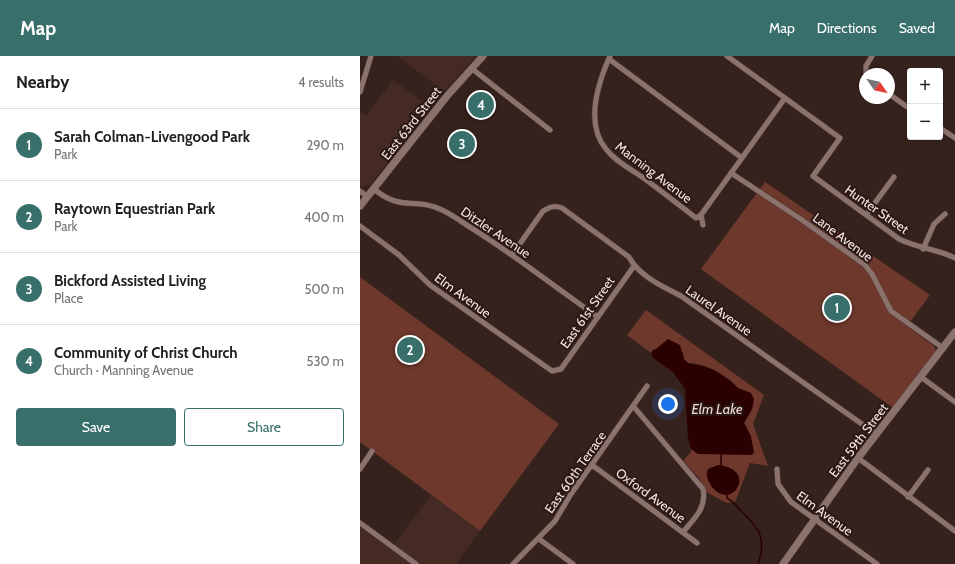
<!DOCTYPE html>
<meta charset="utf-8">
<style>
:root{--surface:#fff;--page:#f6f6f6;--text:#202124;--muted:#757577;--line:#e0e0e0;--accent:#396f6b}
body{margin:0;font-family:Cabin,sans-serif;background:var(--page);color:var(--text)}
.controls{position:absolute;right:12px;top:12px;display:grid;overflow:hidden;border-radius:4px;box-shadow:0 1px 3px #0004}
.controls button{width:36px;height:36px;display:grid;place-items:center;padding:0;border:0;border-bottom:1px solid var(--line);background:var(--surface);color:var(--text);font:20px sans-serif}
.compass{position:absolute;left:499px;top:12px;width:36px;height:36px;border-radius:50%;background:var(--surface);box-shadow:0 1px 3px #0004;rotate:124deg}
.you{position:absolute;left:308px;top:348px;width:14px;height:14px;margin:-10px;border:3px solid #fff;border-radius:50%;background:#1a73e8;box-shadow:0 0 0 6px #1a73e833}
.badge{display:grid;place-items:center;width:26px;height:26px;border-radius:50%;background:var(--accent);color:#fff;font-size:13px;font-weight:700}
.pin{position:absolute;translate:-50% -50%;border:2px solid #fff;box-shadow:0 1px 4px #0006}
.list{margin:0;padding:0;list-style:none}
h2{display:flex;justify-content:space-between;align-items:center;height:52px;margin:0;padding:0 16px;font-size:17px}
h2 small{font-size:13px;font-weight:400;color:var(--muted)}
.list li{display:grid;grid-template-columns:26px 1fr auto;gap:12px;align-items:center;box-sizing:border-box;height:72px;padding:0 16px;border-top:1px solid var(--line)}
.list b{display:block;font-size:15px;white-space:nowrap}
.list p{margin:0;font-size:13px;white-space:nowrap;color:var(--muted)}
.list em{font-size:13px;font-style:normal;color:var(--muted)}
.actions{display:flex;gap:8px;padding:12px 16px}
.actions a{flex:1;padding:9px 0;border:1px solid var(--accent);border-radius:4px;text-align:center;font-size:14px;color:var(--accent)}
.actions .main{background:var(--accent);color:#fff}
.map{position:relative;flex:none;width:595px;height:508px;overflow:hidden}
header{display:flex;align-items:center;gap:24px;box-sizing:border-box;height:56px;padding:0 20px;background:var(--accent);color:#fff}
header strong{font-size:19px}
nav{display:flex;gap:22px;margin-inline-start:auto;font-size:14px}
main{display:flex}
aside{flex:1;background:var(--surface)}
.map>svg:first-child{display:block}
.built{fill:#442a23}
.green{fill:#6e382c}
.water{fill:#2a0000}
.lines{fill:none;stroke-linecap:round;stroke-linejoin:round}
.stream{stroke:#2a0000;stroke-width:1.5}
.street-casing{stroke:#503f3b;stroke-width:6}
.secondary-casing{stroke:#503f3b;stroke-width:8}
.street{stroke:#8b726c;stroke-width:5}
.secondary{stroke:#8b726c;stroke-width:7}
.labels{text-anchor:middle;stroke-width:4;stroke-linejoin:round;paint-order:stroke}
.street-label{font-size:13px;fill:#f1e3e0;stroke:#2b1814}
.water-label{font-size:14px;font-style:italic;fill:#efd9d3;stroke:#2b1814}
</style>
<header>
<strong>Map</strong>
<nav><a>Map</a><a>Directions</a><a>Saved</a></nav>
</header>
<main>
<aside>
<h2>Nearby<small>4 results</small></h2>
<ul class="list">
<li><span class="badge">1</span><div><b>Sarah Colman-Livengood Park</b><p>Park</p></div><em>290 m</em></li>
<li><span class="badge">2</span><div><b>Raytown Equestrian Park</b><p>Park</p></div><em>400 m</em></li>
<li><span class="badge">3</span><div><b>Bickford Assisted Living</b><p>Place</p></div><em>500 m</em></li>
<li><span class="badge">4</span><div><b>Community of Christ Church</b><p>Church · Manning Avenue</p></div><em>530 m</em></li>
</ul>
<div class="actions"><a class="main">Save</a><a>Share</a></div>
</aside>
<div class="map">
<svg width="595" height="508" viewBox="0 0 595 508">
<rect width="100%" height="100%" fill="#36221d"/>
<path class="built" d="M37,0H116L84,35Z
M33,24L70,51L10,129L2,131H0V55L6,60Z
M71,439L120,475L96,508H60L34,489Z
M0,471L48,505L52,508H0Z"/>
<path class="green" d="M405,126L570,239L547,270L574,290L576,295L533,352L341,213Z
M0,221L199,368L120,475L0,386Z
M286,254L404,339L393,368L408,410L390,407L375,446L367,447L346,436L339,422L323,405L331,396V393L338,398L387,372L384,367L392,353L394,343C388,337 382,335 376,331C373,329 372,326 369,324C358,315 343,307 328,307L324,303L323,296L293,293L291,297L267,279Z"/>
<path class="water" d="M308,283L320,289L324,303L328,307L343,310L354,314L371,325L378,332L391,337L394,343L392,353L384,367L391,380L394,397L391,399L338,398L331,393L328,383L325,333L313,316L293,302L291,297Z
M358,409C399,413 372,456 352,431C348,425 345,419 348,413Z"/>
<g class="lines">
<path class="stream" d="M361,399V409
M367,439V442C373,445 377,450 381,455C399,472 407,482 398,508"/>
<g class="street-casing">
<path id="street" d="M250,0C238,27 225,68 246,93C255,105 269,112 282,121C300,134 318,148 336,162L341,159
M367,0L480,82L453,120L457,123L539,183C557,192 577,193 595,202
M249,3L382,102
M111,12L190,74
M506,18V10L512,0
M0,36L11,0
M529,38L550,53
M580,72L595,82
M371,117L442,164L505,209L512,218L531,255L583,292
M14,133C41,156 56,141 82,154C93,159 103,167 113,173C156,200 196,232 238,261
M0,135L8,141
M506,159L534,121
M343,169L341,159L425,42
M0,170L39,199L70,229L192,315L201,313L274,210
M563,193L574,168L585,158
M152,199L183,155C190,151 194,149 202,152L269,201C279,220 302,230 321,240L516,378
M561,321L595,346
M274,351L343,433C347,452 334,463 323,476
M498,402L595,475
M232,409L337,487
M0,413L12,395
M417,413L418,428L431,446L517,508
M548,441L568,414
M0,467L56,508
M179,483L213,508
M153,508L195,465L211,438L287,330"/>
</g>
<g class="secondary-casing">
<path id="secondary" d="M0,150L87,40L123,0
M423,508L498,402L595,276"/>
</g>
<use href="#street" class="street"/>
<use href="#secondary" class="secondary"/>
</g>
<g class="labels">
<g class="street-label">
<text transform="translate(51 67) rotate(-52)" y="5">East 63rd Street</text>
<text transform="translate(294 116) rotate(37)" y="5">Manning Avenue</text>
<text transform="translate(517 153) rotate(35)" y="5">Hunter Street</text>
<text transform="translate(136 176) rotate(34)" y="5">Ditzler Avenue</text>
<text transform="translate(483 181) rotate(37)" y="5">Lane Avenue</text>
<text transform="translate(103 239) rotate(36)" y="5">Elm Avenue</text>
<text transform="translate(359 254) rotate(35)" y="5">Laurel Avenue</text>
<text transform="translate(227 256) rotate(-55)" y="5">East 61st Street</text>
<text transform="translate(498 384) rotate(-53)" y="5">East 59th Street</text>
<text transform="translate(215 416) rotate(-55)" y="5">East 60th Terrace</text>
<text transform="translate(291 439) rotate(36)" y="5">Oxford Avenue</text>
<text transform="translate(465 457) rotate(36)" y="5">Elm Avenue</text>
</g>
<g class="water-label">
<text x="357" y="358">Elm Lake</text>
</g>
</g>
</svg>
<div class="controls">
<button>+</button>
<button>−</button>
</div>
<svg class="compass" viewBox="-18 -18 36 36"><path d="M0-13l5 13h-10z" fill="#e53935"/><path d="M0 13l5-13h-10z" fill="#757577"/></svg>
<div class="you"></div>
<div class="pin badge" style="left:477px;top:252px">1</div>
<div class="pin badge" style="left:50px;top:294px">2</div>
<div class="pin badge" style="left:102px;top:88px">3</div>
<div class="pin badge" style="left:121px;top:49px">4</div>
</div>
</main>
